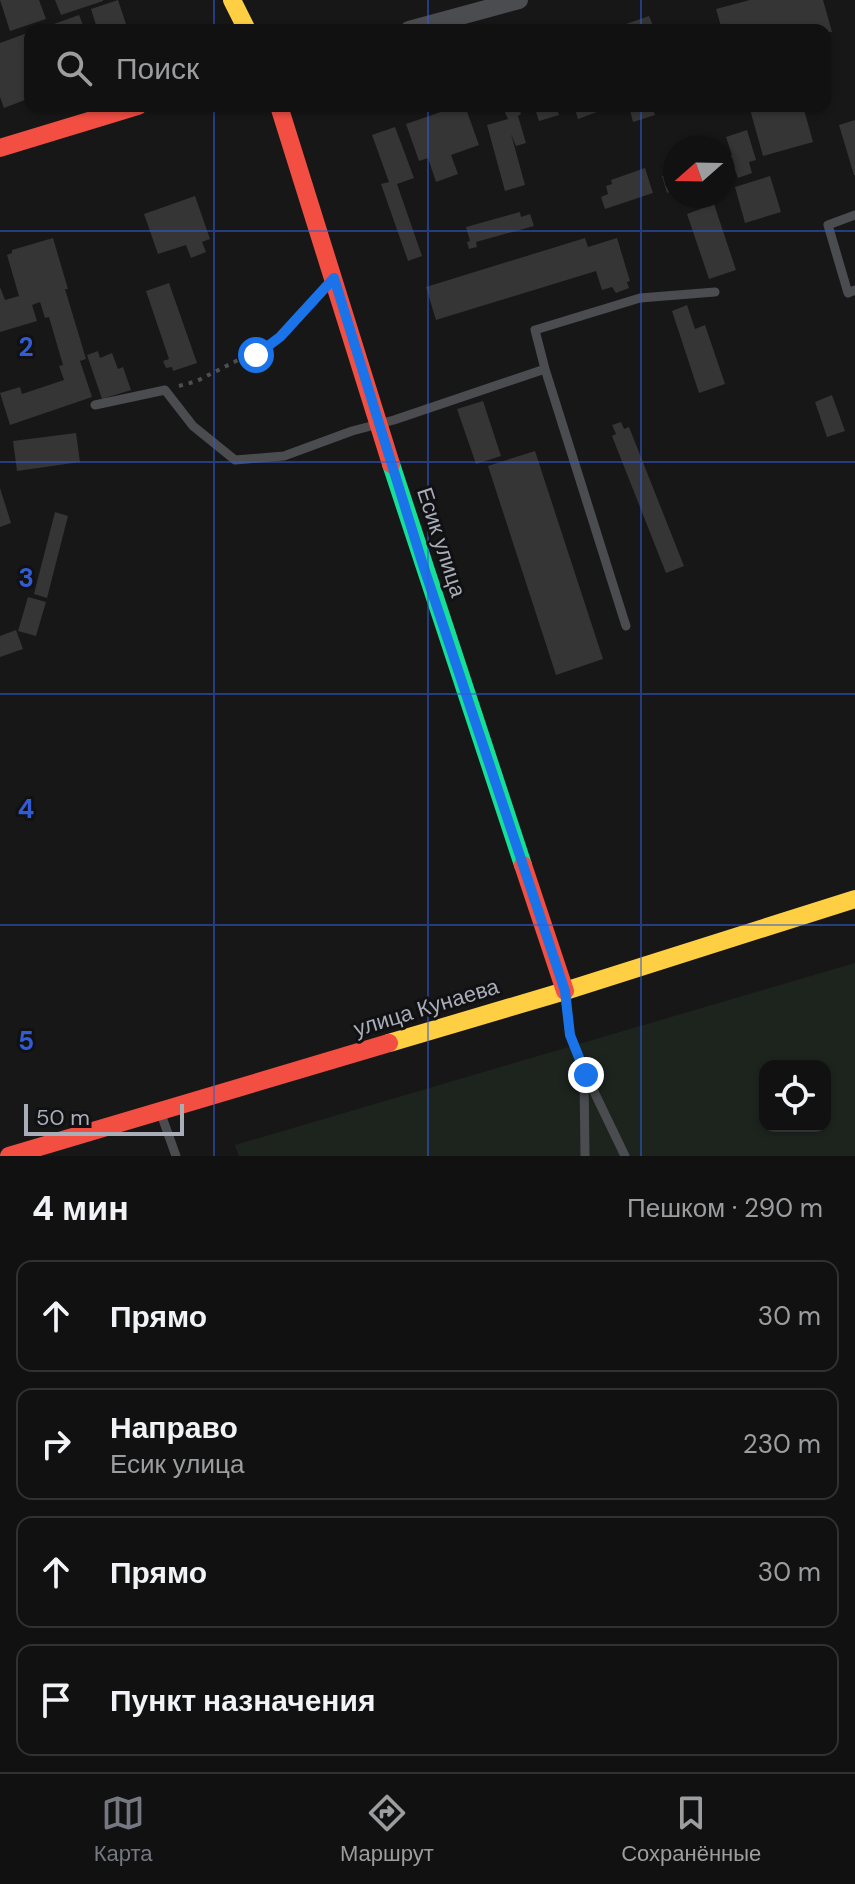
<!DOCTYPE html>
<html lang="ru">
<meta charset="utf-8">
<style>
:root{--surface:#111;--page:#1e1f1f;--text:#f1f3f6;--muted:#9c9d9f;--line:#303131;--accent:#757880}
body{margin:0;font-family:"DM Sans",sans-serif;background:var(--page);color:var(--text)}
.controls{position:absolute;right:24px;bottom:24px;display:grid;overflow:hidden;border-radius:16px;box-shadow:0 2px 6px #0004}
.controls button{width:72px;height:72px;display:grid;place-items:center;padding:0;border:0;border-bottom:2px solid var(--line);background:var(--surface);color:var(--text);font:40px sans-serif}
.compass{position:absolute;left:663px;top:136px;width:72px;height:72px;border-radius:50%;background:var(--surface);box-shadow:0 2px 6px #0004;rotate:250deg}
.scale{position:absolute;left:24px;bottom:20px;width:160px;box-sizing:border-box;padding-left:8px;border:4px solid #a8adb8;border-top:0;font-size:22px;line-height:28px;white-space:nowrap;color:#a8adb8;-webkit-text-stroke:6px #111113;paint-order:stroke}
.stop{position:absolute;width:24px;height:24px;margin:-18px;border:6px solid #1a73e8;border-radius:50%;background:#fff}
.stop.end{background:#1a73e8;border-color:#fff;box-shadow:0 2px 8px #0008}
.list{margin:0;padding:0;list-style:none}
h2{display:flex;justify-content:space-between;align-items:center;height:104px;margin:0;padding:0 32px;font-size:34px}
h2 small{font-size:26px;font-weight:400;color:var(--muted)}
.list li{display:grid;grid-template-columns:52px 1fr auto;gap:24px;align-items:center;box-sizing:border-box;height:112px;margin:0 16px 16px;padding:0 16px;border:2px solid var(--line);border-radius:16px}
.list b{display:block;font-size:30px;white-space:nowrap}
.list p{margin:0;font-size:26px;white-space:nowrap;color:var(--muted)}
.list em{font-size:26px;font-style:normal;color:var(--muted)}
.icon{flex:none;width:44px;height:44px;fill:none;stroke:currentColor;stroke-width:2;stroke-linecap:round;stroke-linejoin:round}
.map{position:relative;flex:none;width:855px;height:1156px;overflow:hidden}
.search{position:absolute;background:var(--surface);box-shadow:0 2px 6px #0004;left:24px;right:24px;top:24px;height:88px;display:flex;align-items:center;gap:20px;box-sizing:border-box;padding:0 28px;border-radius:16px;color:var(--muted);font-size:30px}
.sheet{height:616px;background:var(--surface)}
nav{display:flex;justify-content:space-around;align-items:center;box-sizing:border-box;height:112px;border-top:2px solid var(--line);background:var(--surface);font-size:22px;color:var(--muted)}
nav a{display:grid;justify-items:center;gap:4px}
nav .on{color:var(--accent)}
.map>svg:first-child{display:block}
.green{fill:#1d241e;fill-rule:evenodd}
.building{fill:#353536}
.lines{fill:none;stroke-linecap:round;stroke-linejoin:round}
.path{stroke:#4d4e52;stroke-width:4;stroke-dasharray:4 6;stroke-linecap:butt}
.lane{stroke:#4b4c50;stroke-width:9}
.street{stroke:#4b4c50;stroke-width:18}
.fast{stroke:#16e098;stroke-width:18}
.slow{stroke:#ffcf43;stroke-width:18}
.jam{stroke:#f24e42;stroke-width:18}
.route{stroke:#1a73e8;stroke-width:10}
.grid{fill:none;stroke:#325cd3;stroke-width:2;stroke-opacity:0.55}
.labels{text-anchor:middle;stroke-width:6;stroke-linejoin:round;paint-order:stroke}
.street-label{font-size:22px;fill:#a8adb8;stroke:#111113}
.grid-label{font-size:26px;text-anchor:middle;font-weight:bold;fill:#325cd3;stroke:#111113;stroke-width:6;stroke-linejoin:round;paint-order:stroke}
</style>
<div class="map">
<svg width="855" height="1156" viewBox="0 0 855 1156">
<rect width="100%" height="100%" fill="#171717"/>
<path class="green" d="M855,963V1156H239L235,1145ZM765,1066H825V1126H765Z"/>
<path class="building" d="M0,0H39L46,19L10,31Z
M55,0H103V1L61,15Z
M118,0L128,30H93L92,26L96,25L91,9Z
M750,0H823L832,32L722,30L716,9Z
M79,15L85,30H37Z
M649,16L655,30H625L623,25Z
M30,32V98L4,108L0,97V43Z
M458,106H465L479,145L451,155L458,174L436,182L428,158L419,161L406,124Z
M498,106H518L521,114L518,116L526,143L516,146L511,134L525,185L505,191L487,125L508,119L504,110L499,111Z
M534,106H564V107L557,109L559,115L539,121Z
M574,106H604L605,109L578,119Z
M629,106H652L655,115L633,122Z
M749,106H803L813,142L763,156Z
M855,120V175H854L839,125Z
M395,127L414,178L397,184L422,256L408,261L381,184L389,182L372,135Z
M747,130L756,160L749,162L752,173L738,178L735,170L723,174V158L732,155L726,137Z
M645,168L653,193L605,209L601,197L608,194L606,186L612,184L611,180Z
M675,172V190L667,193L662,176Z
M770,176L781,212L745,223L735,187Z
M195,196L210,239L202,242L206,252L191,258L186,245L158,254L144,214Z
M714,204L736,270L709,279L687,214Z
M520,212L521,217L530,214L534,226L476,242L477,247L469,249L467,242L470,241L466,227Z
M53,238L68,289H65L86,359L80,361L92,397L10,425L0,393L20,387L22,394L64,380L59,366L63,365L49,317L45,318L40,302L32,305L37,321L0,332V287L5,300L19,296L7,255L12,253V250Z
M585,238L588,247L617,238L630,281L627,282L629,288L616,293L612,287L602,290L596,271L436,320L426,287Z
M169,283L197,363L173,371L172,367L166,368L163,361L169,359L146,291Z
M687,305L695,329L705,325L725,384L699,393L672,311Z
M98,351L100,358L112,353L118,369L123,367L131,390L102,399L87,355Z
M832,395L845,431L827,437L815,402Z
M483,401L501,456L476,464L457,409Z
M621,422L624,429L629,427L684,566L666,573L612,436L616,434L612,425Z
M76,433L80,462L17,471L13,441Z
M535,451L603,659L556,675L488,466Z
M0,488L11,523L0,527Z
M55,512L68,516L47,598L34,594Z
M28,597L46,602L36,636L18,631Z
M16,630L23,649L0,657V636Z"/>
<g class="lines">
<path class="path" d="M179,386L197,381L238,360L256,355L280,337L316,297"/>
<path class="lane" d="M855,215L828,225L848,293L855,290
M545,369L535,330L640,298L715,292
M95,405L165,390L193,426L235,460L284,456L352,431L394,420L545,369L626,626
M565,994L570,1035L586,1075L625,1156
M584,1076L585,1156
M161,1114L176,1156"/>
<path class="street" d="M409,30L519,0"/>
<path class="fast" d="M391,464L523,865"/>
<path class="slow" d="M232,0L247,30
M389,1043L565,991L855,899"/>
<path class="jam" d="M279,106L391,464
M0,148L138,106
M523,865L565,991
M9,1156L389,1043"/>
</g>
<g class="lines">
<path class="route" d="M256,355L280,337L334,278L423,565L565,991L570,1035L586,1075"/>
</g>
<path class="grid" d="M214,0V30M428,0V30M641,0V30M214,106V1156M428,106V1156M641,106V1156M0,231H855M0,462H855M0,694H855M0,925H855"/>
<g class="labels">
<g class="street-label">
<text transform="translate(442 542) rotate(72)" y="8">Есик улица</text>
<text transform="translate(426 1007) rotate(-17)" y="8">улица Кунаева</text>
</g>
</g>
<g class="grid-label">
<text x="26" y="356">2</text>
<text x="26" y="587">3</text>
<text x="26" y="818">4</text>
<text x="26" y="1050">5</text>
</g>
</svg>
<div class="controls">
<button><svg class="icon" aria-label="locate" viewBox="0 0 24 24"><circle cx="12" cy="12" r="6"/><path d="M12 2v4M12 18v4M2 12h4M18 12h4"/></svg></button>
</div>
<svg class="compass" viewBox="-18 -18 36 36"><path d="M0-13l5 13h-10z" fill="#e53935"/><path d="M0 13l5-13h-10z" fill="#9c9d9f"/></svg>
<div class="scale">50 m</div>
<div class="stop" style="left:256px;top:355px"></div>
<div class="stop end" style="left:586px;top:1075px"></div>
<div class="search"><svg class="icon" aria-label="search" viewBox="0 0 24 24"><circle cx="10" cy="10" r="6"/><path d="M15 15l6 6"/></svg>Поиск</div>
</div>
<section class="sheet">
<h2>4 мин<small>Пешком · 290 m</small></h2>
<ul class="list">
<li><svg class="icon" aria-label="ahead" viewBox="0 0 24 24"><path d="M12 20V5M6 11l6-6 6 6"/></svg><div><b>Прямо</b></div><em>30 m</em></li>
<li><svg class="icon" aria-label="right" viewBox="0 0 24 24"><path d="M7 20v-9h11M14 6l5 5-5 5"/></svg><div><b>Направо</b><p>Есик улица</p></div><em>230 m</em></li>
<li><svg class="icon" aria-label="ahead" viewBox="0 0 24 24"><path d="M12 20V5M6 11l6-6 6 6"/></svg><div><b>Прямо</b></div><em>30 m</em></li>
<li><svg class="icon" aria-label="arrive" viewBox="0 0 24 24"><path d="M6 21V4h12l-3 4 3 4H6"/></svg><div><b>Пункт назначения</b></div></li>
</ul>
</section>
<nav>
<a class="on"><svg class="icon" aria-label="map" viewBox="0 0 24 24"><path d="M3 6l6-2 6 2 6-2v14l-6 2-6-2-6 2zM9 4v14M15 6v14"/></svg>Карта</a>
<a><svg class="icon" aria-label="directions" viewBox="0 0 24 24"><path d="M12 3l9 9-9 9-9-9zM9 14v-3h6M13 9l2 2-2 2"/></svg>Маршрут</a>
<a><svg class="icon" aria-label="saved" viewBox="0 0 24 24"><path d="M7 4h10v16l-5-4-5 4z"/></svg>Сохранённые</a>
</nav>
